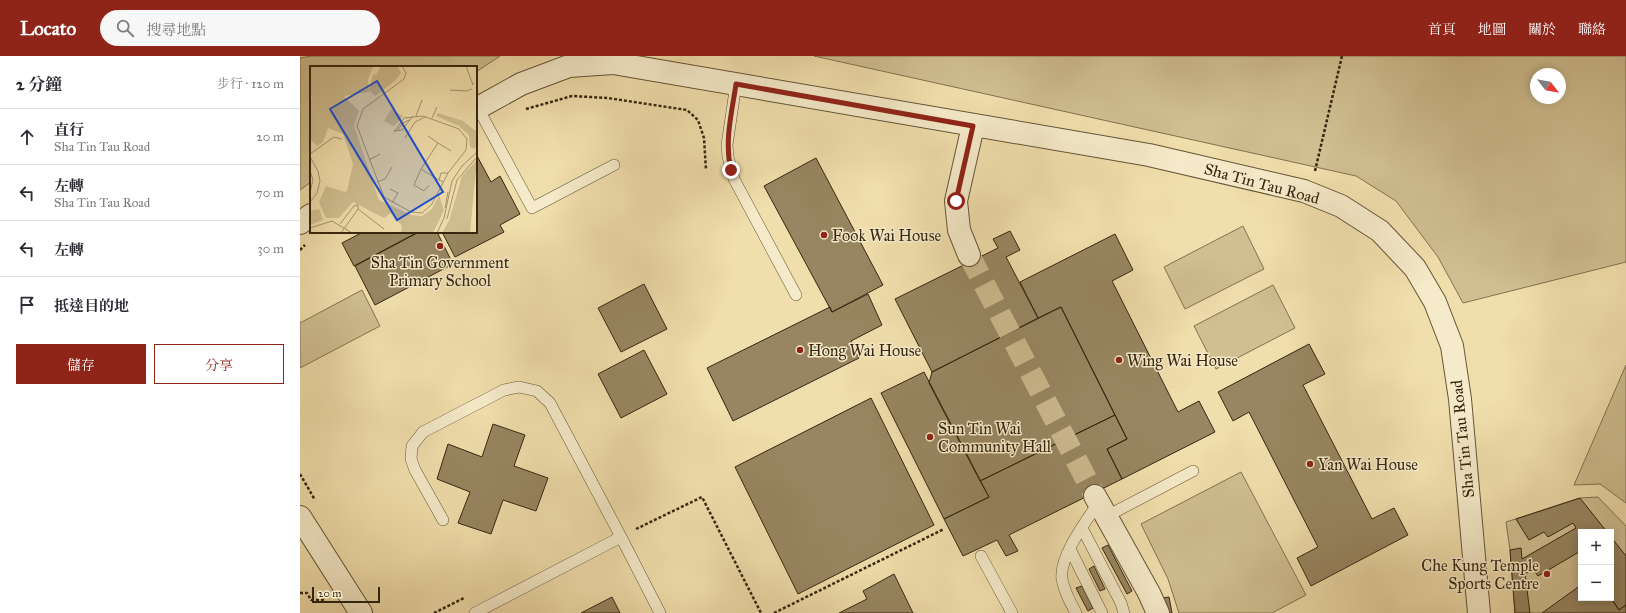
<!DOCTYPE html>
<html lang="zh-TW">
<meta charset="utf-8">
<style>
:root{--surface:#fff;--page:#f7f7f7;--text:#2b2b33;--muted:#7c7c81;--line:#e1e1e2;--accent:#8f2418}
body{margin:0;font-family:"IM FELL Great Primer","Noto Serif TC",serif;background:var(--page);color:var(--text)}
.controls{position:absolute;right:12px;bottom:12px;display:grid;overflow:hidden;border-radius:0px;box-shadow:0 2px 10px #0003}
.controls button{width:36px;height:36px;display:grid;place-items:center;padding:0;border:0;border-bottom:1px solid var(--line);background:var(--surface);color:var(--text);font:20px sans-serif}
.compass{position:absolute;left:1230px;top:12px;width:36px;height:36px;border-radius:50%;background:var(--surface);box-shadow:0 2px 10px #0003;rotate:121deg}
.scale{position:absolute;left:12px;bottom:10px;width:68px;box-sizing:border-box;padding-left:4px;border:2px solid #36260f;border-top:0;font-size:11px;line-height:14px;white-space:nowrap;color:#36260f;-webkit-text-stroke:3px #f5eac9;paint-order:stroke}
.stop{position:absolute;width:12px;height:12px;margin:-9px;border:3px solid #8f2418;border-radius:50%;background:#fff}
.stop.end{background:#8f2418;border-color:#fff;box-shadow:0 1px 4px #0008}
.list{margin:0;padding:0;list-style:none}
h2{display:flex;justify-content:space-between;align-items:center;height:52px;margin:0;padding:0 16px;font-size:17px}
h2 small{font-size:13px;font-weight:400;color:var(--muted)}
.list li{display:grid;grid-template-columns:26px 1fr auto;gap:12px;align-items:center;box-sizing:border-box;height:56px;padding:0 16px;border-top:1px solid var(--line)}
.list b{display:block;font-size:15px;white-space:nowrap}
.list p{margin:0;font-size:13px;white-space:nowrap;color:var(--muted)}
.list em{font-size:13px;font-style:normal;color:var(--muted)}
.actions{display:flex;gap:8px;padding:12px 16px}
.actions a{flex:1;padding:9px 0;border:1px solid var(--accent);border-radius:0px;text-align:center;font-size:14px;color:var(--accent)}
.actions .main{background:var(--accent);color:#fff}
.icon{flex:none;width:22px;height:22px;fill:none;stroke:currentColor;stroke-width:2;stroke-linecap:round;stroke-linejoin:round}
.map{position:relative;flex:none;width:1326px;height:557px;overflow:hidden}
header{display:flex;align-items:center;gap:24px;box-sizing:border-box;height:56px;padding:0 20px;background:var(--accent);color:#fff}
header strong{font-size:19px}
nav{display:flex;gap:22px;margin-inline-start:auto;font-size:14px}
.search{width:280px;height:36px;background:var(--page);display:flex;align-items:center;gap:10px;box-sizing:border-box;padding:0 14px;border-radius:22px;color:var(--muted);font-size:15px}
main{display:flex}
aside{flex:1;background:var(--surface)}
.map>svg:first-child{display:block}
.green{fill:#d0bf91;stroke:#837250;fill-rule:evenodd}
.building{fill:#978661;stroke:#36260f}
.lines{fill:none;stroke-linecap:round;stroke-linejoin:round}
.street-tunnel{stroke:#cbb98d;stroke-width:22;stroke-dasharray:22 11;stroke-linecap:butt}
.lane-casing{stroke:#645436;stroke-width:12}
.street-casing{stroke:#645436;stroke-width:24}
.path{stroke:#36260f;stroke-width:2.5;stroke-dasharray:3 2;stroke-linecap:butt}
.lane{stroke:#f5eac9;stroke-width:11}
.street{stroke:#f5eac9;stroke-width:22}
.route{stroke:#8f2418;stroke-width:5}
.poi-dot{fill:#8f2418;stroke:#f5eac9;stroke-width:1.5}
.labels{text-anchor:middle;stroke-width:3;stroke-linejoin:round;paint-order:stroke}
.street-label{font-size:16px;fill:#36260f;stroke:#f5eac9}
.poi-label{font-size:16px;fill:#36260f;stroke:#f5eac9;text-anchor:start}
.inset-road{fill:none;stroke:#a6946d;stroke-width:1}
.view{fill:#1d4ed8;fill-opacity:0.15;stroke:#1d4ed8;stroke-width:2}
.inset-edge{fill:none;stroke:#36260f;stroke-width:2}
</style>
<header>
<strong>Locato</strong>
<div class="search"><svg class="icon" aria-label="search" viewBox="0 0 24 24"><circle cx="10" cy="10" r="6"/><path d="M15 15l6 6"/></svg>搜尋地點</div>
<nav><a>首頁</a><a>地圖</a><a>關於</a><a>聯絡</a></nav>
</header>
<main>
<aside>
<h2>2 分鐘<small>步行 · 120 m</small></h2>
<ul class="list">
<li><svg class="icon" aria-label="ahead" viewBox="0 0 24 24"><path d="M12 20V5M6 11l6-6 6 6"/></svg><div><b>直行</b><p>Sha Tin Tau Road</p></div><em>20 m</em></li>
<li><svg class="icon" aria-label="left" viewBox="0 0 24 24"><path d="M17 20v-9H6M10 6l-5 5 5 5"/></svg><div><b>左轉</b><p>Sha Tin Tau Road</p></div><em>70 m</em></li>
<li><svg class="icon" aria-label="left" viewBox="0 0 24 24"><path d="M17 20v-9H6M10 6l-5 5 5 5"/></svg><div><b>左轉</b></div><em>30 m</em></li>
<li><svg class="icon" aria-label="arrive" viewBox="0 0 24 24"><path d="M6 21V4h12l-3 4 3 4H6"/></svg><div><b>抵達目的地</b></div></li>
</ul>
<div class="actions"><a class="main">儲存</a><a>分享</a></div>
</aside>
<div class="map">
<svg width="1326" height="557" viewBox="0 0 1326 557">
<rect width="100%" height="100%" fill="#f0deac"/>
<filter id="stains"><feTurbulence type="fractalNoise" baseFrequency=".005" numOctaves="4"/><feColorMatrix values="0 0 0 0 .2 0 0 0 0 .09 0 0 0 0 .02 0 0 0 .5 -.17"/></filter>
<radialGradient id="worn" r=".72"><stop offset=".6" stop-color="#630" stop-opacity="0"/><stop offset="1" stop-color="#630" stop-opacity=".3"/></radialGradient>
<path class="green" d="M12,0H200L176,16V11H11V126L0,134V2Z
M514,0H1326V206L1163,247L1138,201L1096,145L1056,120ZM1236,18H1260V42H1236Z
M943,170L964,213L885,253L864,211Z
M973,229L995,272L916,313L894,270Z
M62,234L80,270L0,312V267Z
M1326,309V447L1300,428L1274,429Z
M941,416L1006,539L972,557H879L868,523L841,468Z
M1298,441L1326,470V557H1215L1210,494L1206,466L1280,442ZM1281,476H1311V542H1281Z"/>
<path class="building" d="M176,98L191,126L200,120L220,158L200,169L204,176L155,201L142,176H176Z
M516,102L583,229L532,256L464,130Z
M710,175L720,194L706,201L738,262L632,316L595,243L698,192L693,183Z
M63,176H118L54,210L42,187Z
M119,176H137L153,208L75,249L55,210Z
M815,178L833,214L812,225L878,356L899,345L915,376L822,423L807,393L827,383L761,251L738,262L720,226Z
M344,228L367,273L321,296L298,252Z
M568,238L582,269L551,285L559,302L433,365L407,312L530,251L532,256Z
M761,251L815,359L680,425L629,327L632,316Z
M1009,288L1025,318L1003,329L1072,463L1094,452L1108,479L1011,530L997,502L1018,491L949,356L933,365L918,336Z
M344,294L367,338L321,362L298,318Z
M624,316L689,441L644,463L581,337Z
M571,342L634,469L498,538L435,411Z
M815,359L827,383L807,393L822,423L709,479L718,495L706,500L697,484L663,500L644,463L689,441L680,425Z
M193,368L225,379L214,410L248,422L236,455L203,444L191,478L158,467L170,436L137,423L148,388L182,401Z
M1280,442L1307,476H1281V500L1279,496L1238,520L1233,513L1225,518L1230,557H1215L1210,494L1221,492L1222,503L1276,472L1273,467L1248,481L1244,476L1229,484L1216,463Z
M1311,481L1326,500V549L1319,554L1311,542Z
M808,489L832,535L827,538L802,492Z
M794,510L805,533L800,535L789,513Z
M594,518L613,557H539L567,543L563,535Z
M1281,529V542H1311L1319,554L1326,549V557H1242Z
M782,530L793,552L788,555L776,532Z
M312,541L320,557H281Z
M869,541L872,557H865L863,542Z"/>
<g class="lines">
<path class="street-tunnel" d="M669,199L795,440"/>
<g class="lane-casing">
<path id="lane" d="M436,28L427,89L428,101L434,123L496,239
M178,52L232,152L314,109
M807,460L893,415
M143,464L115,414L111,403L112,390L123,376L204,334L219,331L237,335L250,347L321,481L175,557
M782,472L821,547L824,557
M321,481L360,557
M770,493L802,557
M681,500L712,557
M776,557C770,546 764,535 762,523C759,500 787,464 799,446"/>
</g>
<g class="street-casing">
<path id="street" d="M176,53L221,28L269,10L313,7L849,99L1004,135L1041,150L1080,175L1115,212L1135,246L1152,290L1160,343L1179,557
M0,167L11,159
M669,199L659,174L656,145L673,70
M795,440L849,537L858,557
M0,461L61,557"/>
</g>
<path class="path" d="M226,53L272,40L308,42L387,54L398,64L404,82L406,114
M1015,115L1042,0
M0,194L5,189
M0,418L15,444
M336,473L402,441L461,557
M0,537H7L11,544H26
M134,557L164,542
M474,557L644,473"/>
<use href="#lane" class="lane"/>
<use href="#street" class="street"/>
</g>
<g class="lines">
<path class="route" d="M431,114C424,85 432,56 436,28L673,70L656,145"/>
</g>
<g class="poi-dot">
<circle cx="524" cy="179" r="4"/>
<circle cx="140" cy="190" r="4"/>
<circle cx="500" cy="294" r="4"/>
<circle cx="819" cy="304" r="4"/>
<circle cx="630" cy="381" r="4"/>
<circle cx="1010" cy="408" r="4"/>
<circle cx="1247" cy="518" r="4"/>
</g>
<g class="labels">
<g class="street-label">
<text transform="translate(962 127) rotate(15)" y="6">Sha Tin Tau Road</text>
<text transform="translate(1162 383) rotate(-96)" y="6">Sha Tin Tau Road</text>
</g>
<g class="poi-label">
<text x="532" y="185">Fook Wai House</text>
<text x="140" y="212" text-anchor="middle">Sha Tin Government<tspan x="140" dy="18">Primary School</tspan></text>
<text x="508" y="300">Hong Wai House</text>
<text x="827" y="310">Wing Wai House</text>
<text x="638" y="378">Sun Tin Wai<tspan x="638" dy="18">Community Hall</tspan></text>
<text x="1018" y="414">Yan Wai House</text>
<text x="1239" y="515" text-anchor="end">Che Kung Temple<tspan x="1239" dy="18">Sports Centre</tspan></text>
</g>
</g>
<g transform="translate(10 10)">
<rect width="167" height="167" fill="#f0deac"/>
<path d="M0,0H63L58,14L59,26L34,30L49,45L44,60L69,134L101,149L112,150L122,143L129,129L134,144L123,167H91L92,160L81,147L74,152L43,136L29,152H16L9,136L16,120L35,126L37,125L43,98L33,68L18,62L13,76L7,80L0,73V35L3,31H0ZM71,0H87L91,7L85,15L65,30L59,24L63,8L66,9ZM81,43L93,50L84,60L74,55ZM128,47L153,55L167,66V80L164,83L160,81L159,69L149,60L126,50ZM167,94L160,167H132L139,155L152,110ZM9,143L13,154L0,159V145Z" fill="#d0bf91"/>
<path class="inset-road" d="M156,0L163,19M140,24L156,25L162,23M106,50L112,34M122,52L127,41M84,65L92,64L103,50M87,65L93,57L99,54M84,66L94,52L113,50L149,63L157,73L156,84L138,107L122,138L112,147L101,146L74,131L47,60L53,43L94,13L96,7L92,0M118,70L128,77M95,72L105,56L115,51M0,88L24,71L32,73M0,91L8,105L10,115L7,127L0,136M59,94L70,88M111,103L128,77L141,85M0,105L3,114L0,126M67,116L75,113L82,101M133,116L129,114L131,107H138M119,119L114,125L104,119L111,103L129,114M80,123L88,127L82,137M135,142L138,126M48,143L74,163M137,153L147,114L167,91M30,158L44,140L48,139V143L31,167M0,162L22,155L42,167M127,167L134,152L142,115L152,100L167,86"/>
<path class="view" d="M67,15L133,126L87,154L20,43Z"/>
<rect width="167" height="167" class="inset-edge"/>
</g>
<rect width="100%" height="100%" filter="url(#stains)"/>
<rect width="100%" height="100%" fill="url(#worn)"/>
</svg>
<div class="controls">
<button>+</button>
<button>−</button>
</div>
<svg class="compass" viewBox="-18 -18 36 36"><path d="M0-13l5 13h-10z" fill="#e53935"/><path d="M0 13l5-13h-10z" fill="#7c7c81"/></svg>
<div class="scale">20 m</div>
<div class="stop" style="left:656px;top:145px"></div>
<div class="stop end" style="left:431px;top:114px"></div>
</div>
</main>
